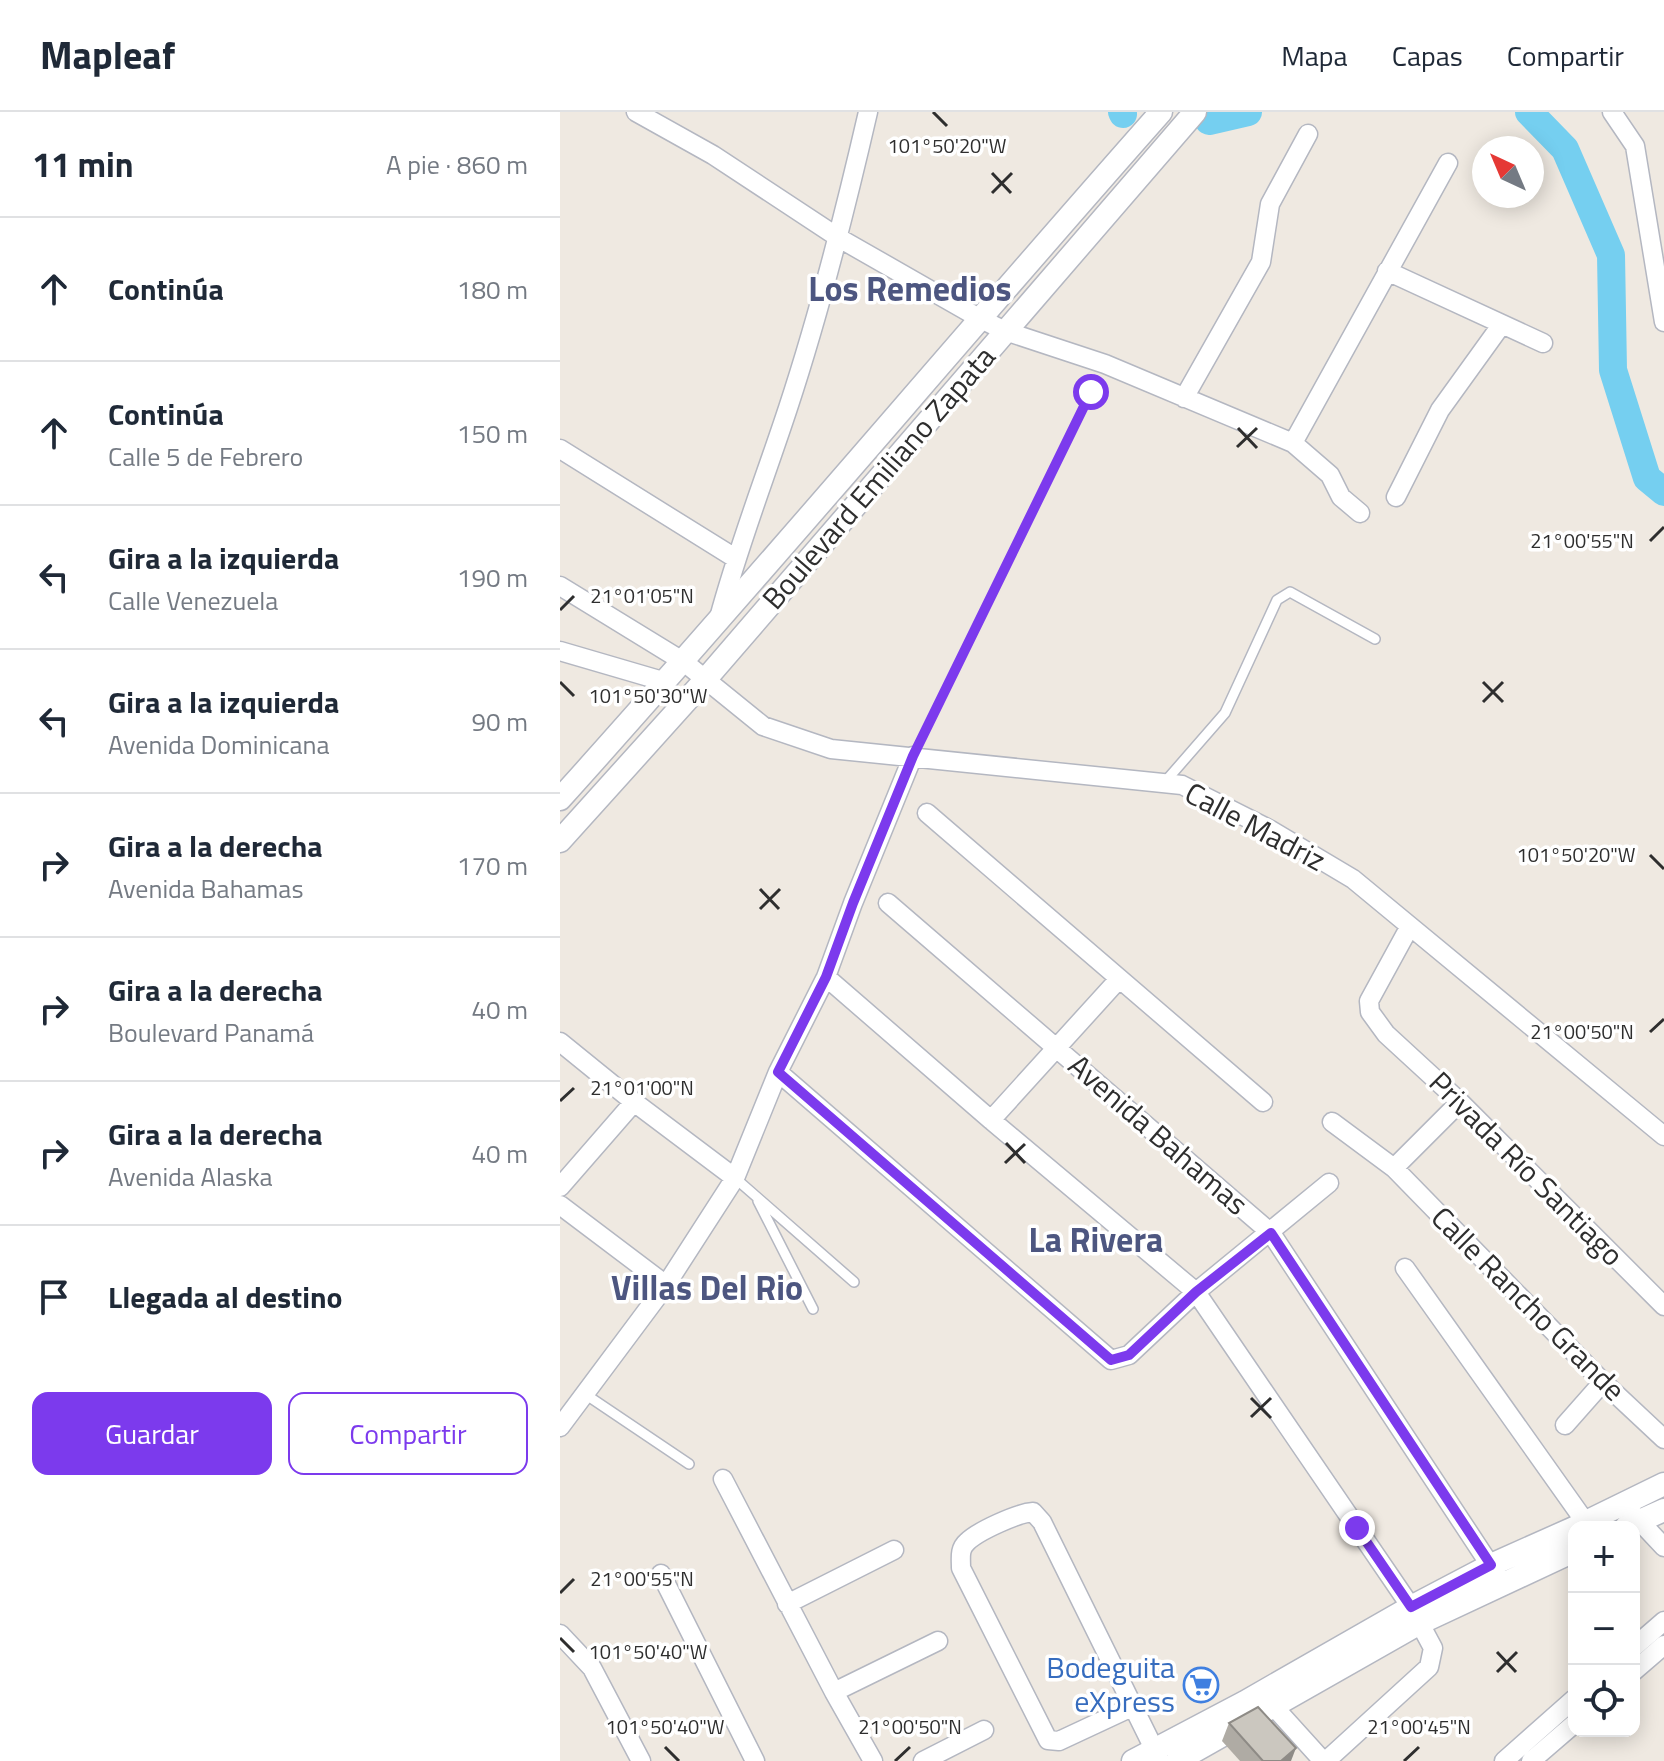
<!DOCTYPE html>
<html lang="es">
<meta charset="utf-8">
<style>
:root{--surface:#fff;--page:#f6f6f7;--text:#1f2937;--muted:#747a83;--line:#e0e1e3;--accent:#7c3aed}
body{margin:0;font-family:"Titillium Web",sans-serif;background:var(--page);color:var(--text)}
.controls{position:absolute;right:24px;bottom:24px;display:grid;overflow:hidden;border-radius:16px;box-shadow:0 4px 20px #0003}
.controls button{width:72px;height:72px;display:grid;place-items:center;padding:0;border:0;border-bottom:2px solid var(--line);background:var(--surface);color:var(--text);font:40px sans-serif}
.compass{position:absolute;left:912px;top:24px;width:72px;height:72px;border-radius:50%;background:var(--surface);box-shadow:0 4px 20px #0003;rotate:316deg}
.stop{position:absolute;width:24px;height:24px;margin:-18px;border:6px solid #7c3aed;border-radius:50%;background:#fff}
.stop.end{background:#7c3aed;border-color:#fff;box-shadow:0 2px 8px #0008}
.list{margin:0;padding:0;list-style:none}
h2{display:flex;justify-content:space-between;align-items:center;height:104px;margin:0;padding:0 32px;font-size:34px}
h2 small{font-size:26px;font-weight:400;color:var(--muted)}
.list li{display:grid;grid-template-columns:52px 1fr auto;gap:24px;align-items:center;box-sizing:border-box;height:144px;padding:0 32px;border-top:2px solid var(--line)}
.list b{display:block;font-size:30px;white-space:nowrap}
.list p{margin:0;font-size:26px;white-space:nowrap;color:var(--muted)}
.list em{font-size:26px;font-style:normal;color:var(--muted)}
.actions{display:flex;gap:16px;padding:24px 32px}
.actions a{flex:1;padding:18px 0;border:2px solid var(--accent);border-radius:16px;text-align:center;font-size:28px;color:var(--accent)}
.actions .main{background:var(--accent);color:#fff}
.icon{flex:none;width:44px;height:44px;fill:none;stroke:currentColor;stroke-width:2;stroke-linecap:round;stroke-linejoin:round}
.map{position:relative;flex:none;width:1104px;height:1649px;overflow:hidden}
header{display:flex;align-items:center;gap:48px;box-sizing:border-box;height:112px;padding:0 40px;background:var(--surface);border-bottom:2px solid var(--line)}
header strong{font-size:38px}
nav{display:flex;gap:44px;margin-inline-start:auto;font-size:28px}
main{display:flex}
aside{flex:1;background:var(--surface)}
.map>svg:first-child{display:block}
.lines{fill:none;stroke-linecap:round;stroke-linejoin:round}
.river{stroke:#75cff0;stroke-width:28}
.service-casing{stroke:#b4b7c1;stroke-width:12}
.minor-casing{stroke:#b4b7c1;stroke-width:21}
.tertiary-casing{stroke:#b4b7c1;stroke-width:25}
.path{stroke:#c9c9c9;stroke-width:3;stroke-dasharray:6 4;stroke-linecap:butt}
.service{stroke:#fff;stroke-width:9}
.minor{stroke:#fff;stroke-width:18}
.tertiary{stroke:#fff;stroke-width:22}
.wall{fill:#afaba4}
.shaded-wall{fill:#8e8b86}
.building{fill:#cbc7bf;stroke:#8e8b86;stroke-width:2}
.route{stroke:#7c3aed;stroke-width:10}
.ticks{fill:none;stroke:#2e2e2e;stroke-width:3}
.labels{text-anchor:middle;stroke-width:7;stroke-linejoin:round;paint-order:stroke}
.street-label{font-size:30px;fill:#2e2e2e;stroke:#fff}
.shop-label{font-size:30px;fill:#366cbe;stroke:#fff;text-anchor:end}
.quarter-label{font-size:34px;font-weight:bold;fill:#4d5680;stroke:#fff}
.ticks-label{font-size:20px;text-anchor:middle;fill:#2e2e2e;stroke:#fff;stroke-width:7;stroke-linejoin:round;paint-order:stroke}
</style>
<header>
<strong>Mapleaf</strong>
<nav><a>Mapa</a><a>Capas</a><a>Compartir</a></nav>
</header>
<main>
<aside>
<h2>11 min<small>A pie · 860 m</small></h2>
<ul class="list">
<li><svg class="icon" aria-label="ahead" viewBox="0 0 24 24"><path d="M12 20V5M6 11l6-6 6 6"/></svg><div><b>Continúa</b></div><em>180 m</em></li>
<li><svg class="icon" aria-label="ahead" viewBox="0 0 24 24"><path d="M12 20V5M6 11l6-6 6 6"/></svg><div><b>Continúa</b><p>Calle 5 de Febrero</p></div><em>150 m</em></li>
<li><svg class="icon" aria-label="left" viewBox="0 0 24 24"><path d="M17 20v-9H6M10 6l-5 5 5 5"/></svg><div><b>Gira a la izquierda</b><p>Calle Venezuela</p></div><em>190 m</em></li>
<li><svg class="icon" aria-label="left" viewBox="0 0 24 24"><path d="M17 20v-9H6M10 6l-5 5 5 5"/></svg><div><b>Gira a la izquierda</b><p>Avenida Dominicana</p></div><em>90 m</em></li>
<li><svg class="icon" aria-label="right" viewBox="0 0 24 24"><path d="M7 20v-9h11M14 6l5 5-5 5"/></svg><div><b>Gira a la derecha</b><p>Avenida Bahamas</p></div><em>170 m</em></li>
<li><svg class="icon" aria-label="right" viewBox="0 0 24 24"><path d="M7 20v-9h11M14 6l5 5-5 5"/></svg><div><b>Gira a la derecha</b><p>Boulevard Panamá</p></div><em>40 m</em></li>
<li><svg class="icon" aria-label="right" viewBox="0 0 24 24"><path d="M7 20v-9h11M14 6l5 5-5 5"/></svg><div><b>Gira a la derecha</b><p>Avenida Alaska</p></div><em>40 m</em></li>
<li><svg class="icon" aria-label="arrive" viewBox="0 0 24 24"><path d="M6 21V4h12l-3 4 3 4H6"/></svg><div><b>Llegada al destino</b></div></li>
</ul>
<div class="actions"><a class="main">Guardar</a><a>Compartir</a></div>
</aside>
<div class="map">
<svg width="1104" height="1649" viewBox="0 0 1104 1649">
<rect width="100%" height="100%" fill="#efe9e1"/>
<g class="lines">
<path class="river" d="M562,0L563,2
M969,0L1005,37L1051,143L1053,258L1087,366L1104,380
M649,9L688,0"/>
<g class="service-casing">
<path id="service" d="M604,671L665,601L717,488L730,480L815,527
M175,1066L294,1170
M198,1089L253,1197
M25,1282L129,1352"/>
</g>
<g class="minor-casing">
<path id="minor" d="M76,0L153,43L279,126L419,206L445,219L545,252L733,331L770,363L781,385L800,401
M1052,0L1075,34L1104,210
M827,159L983,231
M624,286L701,150L710,92L748,22
M733,331L888,51
M0,337L175,446
M836,385L880,298L942,212
M0,474L124,550L203,614L271,637L622,673L709,717L793,767L1104,1024
M159,506C178,435 205,366 228,296C260,199 285,100 308,0
M0,539L106,570
M367,701L703,990
M328,791L711,1121L938,1465
M850,814L809,889L810,900L826,922L900,990L1104,1194
M266,865L431,1008L636,1180L851,1495L873,1536L869,1555L766,1649
M0,930L74,990L175,1066
M218,960L551,1248L569,1243L636,1180L769,1071
M431,1008L559,867
M772,1010L834,1056L1043,1270L1104,1327
M834,1056L900,990
M0,1075L74,990
M0,1093L106,1173
M845,1156L1026,1411
M1005,1313L1043,1270
M0,1315L106,1173L175,1066L218,960L266,865L293,791L353,644
M163,1367L274,1580L313,1649
M1071,1400L1104,1435
M101,1462L195,1649
M227,1492L334,1438
M0,1522L32,1556L81,1649
M1074,1535L1104,1509
M1074,1559L1104,1533
M274,1580L378,1529
M706,1586L763,1649
M574,1594L499,1629L488,1628L401,1456C401,1446 399,1437 407,1430C418,1419 458,1401 473,1400L482,1410L600,1649
M363,1649L424,1618
M944,1649L1014,1587
M971,1649L1014,1612"/>
</g>
<g class="tertiary-casing">
<path id="tertiary" d="M0,687C204,461 399,228 601,0
M0,729L145,568L635,0
M1016,1415L1104,1372
M1066,1415L1104,1398
M573,1649L685,1590L851,1495L931,1453L1014,1416
M617,1649L860,1511L1014,1439"/>
</g>
<path class="path" d="M360,630L538,266"/>
<use href="#service" class="service"/>
<use href="#minor" class="minor"/>
<use href="#tertiary" class="tertiary"/>
</g>
<path class="wall" d="M669,1611L731,1649H680L662,1629Z"/>
<path class="shaded-wall" d="M736,1636L731,1649H721Z"/>
<path class="building" d="M698,1595L736,1636L721,1649H703L669,1611Z"/>
<g class="lines">
<path class="route" d="M531,280L353,644L293,791L266,865L218,960L551,1248L569,1243L636,1180L711,1121L931,1453L851,1495L797,1416"/>
</g>
<path class="ticks" d="M373,0L387,14M432,61L451,81M432,81L452,61M678,316L697,336M677,335L697,316M1090,429L1104,415M0,498L14,484M0,570L14,584M923,570L943,590M923,590L943,570M1090,743L1104,757M200,777L219,797M200,797L220,777M1090,920L1104,907M0,989L14,976M446,1031L465,1051M445,1051L465,1032M691,1286L711,1306M691,1305L711,1286M0,1481L14,1467M0,1526L14,1540M937,1540L956,1560M937,1560L957,1540M105,1635L119,1649M335,1649L350,1635M844,1649L859,1635"/>
<defs>
<g id="supermarket-ring" transform="scale(1.8)"><circle r="9.5" fill="#fff" stroke="#3f7fe0" stroke-width="1.5"/><path d="M-6-5.5h2.5l.6 2H6L4.5 2H-2.5L-4.4-4H-6ZM-1.5 3.2a1.3 1.3 0 1 0 .1 0ZM3 3.2a1.3 1.3 0 1 0 .1 0Z" fill="#3f7fe0"/></g>
</defs>
<g fill-rule="evenodd">
<use href="#supermarket-ring" x="641" y="1573"/>
</g>
<g class="labels">
<g class="street-label">
<text transform="translate(319 366) rotate(-49)" y="10">Boulevard Emiliano Zapata</text>
<text transform="translate(695 715) rotate(28)" y="10">Calle Madriz</text>
<text transform="translate(598 1023) rotate(41)" y="10">Avenida Bahamas</text>
<text transform="translate(966 1057) rotate(45)" y="10">Privada Río Santiago</text>
<text transform="translate(968 1192) rotate(45)" y="10">Calle Rancho Grande</text>
</g>
<g class="shop-label">
<text x="615" y="1566">Bodeguita<tspan x="615" dy="34">eXpress</tspan></text>
</g>
<g class="quarter-label">
<text x="350" y="189">Los Remedios</text>
<text x="536" y="1140">La Rivera</text>
<text x="147" y="1188">Villas Del Rio</text>
</g>
</g>
<g class="ticks-label">
<text x="387" y="41">101°50'20"W</text>
<text x="1022" y="436">21°00'55"N</text>
<text x="82" y="491">21°01'05"N</text>
<text x="88" y="591">101°50'30"W</text>
<text x="1016" y="750">101°50'20"W</text>
<text x="1022" y="927">21°00'50"N</text>
<text x="82" y="983">21°01'00"N</text>
<text x="82" y="1474">21°00'55"N</text>
<text x="88" y="1547">101°50'40"W</text>
<text x="105" y="1622">101°50'40"W</text>
<text x="350" y="1622">21°00'50"N</text>
<text x="859" y="1622">21°00'45"N</text>
</g>
</svg>
<div class="controls">
<button>+</button>
<button>−</button>
<button><svg class="icon" aria-label="locate" viewBox="0 0 24 24"><circle cx="12" cy="12" r="6"/><path d="M12 2v4M12 18v4M2 12h4M18 12h4"/></svg></button>
</div>
<svg class="compass" viewBox="-18 -18 36 36"><path d="M0-13l5 13h-10z" fill="#e53935"/><path d="M0 13l5-13h-10z" fill="#747a83"/></svg>
<div class="stop" style="left:531px;top:280px"></div>
<div class="stop end" style="left:797px;top:1416px"></div>
</div>
</main>
